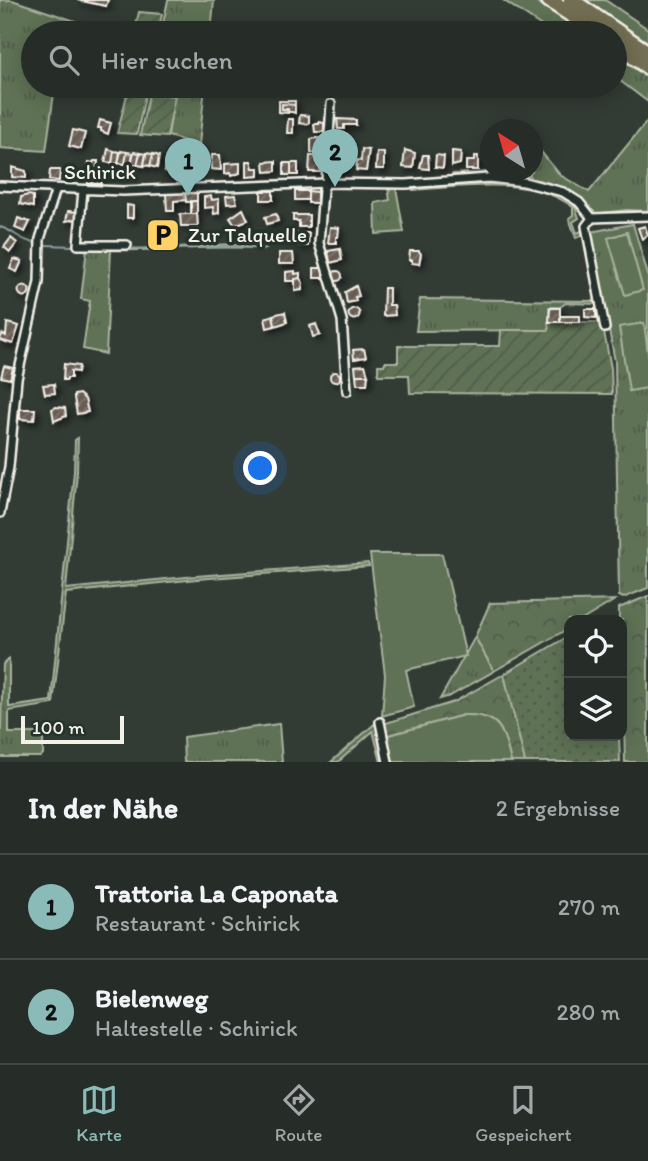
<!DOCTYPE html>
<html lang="de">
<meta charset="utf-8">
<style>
:root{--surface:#262c28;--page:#2e3430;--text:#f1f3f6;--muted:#a4a7a8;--line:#424845;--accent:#8bbbb9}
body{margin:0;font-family:Itim,sans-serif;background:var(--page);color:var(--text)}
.controls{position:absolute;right:21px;bottom:21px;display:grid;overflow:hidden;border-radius:14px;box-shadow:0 4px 18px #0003}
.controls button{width:63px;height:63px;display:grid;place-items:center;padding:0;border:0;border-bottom:2px solid var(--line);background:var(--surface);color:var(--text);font:35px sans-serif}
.compass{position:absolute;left:480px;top:119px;width:63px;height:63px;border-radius:50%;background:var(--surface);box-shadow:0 4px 18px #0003;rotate:323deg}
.scale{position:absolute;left:21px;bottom:18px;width:103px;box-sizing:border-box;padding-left:7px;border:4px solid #f4f1e8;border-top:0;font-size:19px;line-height:24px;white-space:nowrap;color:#f4f1e8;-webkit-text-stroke:5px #26332d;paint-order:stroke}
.you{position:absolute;left:261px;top:469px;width:24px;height:24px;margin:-18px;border:5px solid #fff;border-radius:50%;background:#1a73e8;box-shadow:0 0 0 10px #1a73e833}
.badge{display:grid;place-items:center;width:46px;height:46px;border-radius:50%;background:var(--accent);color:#111;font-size:23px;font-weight:700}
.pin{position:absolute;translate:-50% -58px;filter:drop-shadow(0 2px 4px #0008)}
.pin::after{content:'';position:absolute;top:37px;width:24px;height:21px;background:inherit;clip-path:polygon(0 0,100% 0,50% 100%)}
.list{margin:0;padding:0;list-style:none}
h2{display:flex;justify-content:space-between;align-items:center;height:91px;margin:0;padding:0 28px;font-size:30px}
h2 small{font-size:23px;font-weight:400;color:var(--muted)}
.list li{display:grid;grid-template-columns:46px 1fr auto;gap:21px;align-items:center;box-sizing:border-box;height:105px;padding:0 28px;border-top:2px solid var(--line)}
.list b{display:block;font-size:26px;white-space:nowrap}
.list p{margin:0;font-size:23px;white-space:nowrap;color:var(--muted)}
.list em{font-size:23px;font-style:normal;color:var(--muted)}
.icon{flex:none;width:38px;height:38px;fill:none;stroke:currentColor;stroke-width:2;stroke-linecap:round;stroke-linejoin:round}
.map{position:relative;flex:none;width:648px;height:762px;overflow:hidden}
.search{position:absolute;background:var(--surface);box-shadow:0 4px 18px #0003;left:21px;right:21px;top:21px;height:77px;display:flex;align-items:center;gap:18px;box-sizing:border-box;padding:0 24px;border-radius:38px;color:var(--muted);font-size:26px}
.sheet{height:301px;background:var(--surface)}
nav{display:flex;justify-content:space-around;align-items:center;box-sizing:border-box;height:98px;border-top:2px solid var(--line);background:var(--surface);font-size:19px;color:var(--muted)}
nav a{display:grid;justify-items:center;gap:4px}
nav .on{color:var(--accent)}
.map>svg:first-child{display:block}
.grass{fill:url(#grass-tufts);stroke:#a9b29e;stroke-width:2}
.forest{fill:url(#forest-crowns);stroke:#a9b29e;stroke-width:2}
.park{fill:url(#park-dots);stroke:#a9b29e;stroke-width:2}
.garden{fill:url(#garden-furrows);stroke:#a9b29e;stroke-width:2}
.pitch{fill:#5e7255;stroke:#a9b29e;stroke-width:2}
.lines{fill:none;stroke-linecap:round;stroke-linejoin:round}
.stream{stroke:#8d9f9f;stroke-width:2}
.building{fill:url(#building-hatch);stroke:#f4f1e8;stroke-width:2;filter:url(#shadow)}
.street-casing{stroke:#f4f1e8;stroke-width:12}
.highway-casing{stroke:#f4f1e8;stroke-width:19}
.street{stroke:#26332d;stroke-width:7}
.highway{stroke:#726e52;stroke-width:14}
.labels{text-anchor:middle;stroke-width:7;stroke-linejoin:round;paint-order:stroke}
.street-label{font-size:21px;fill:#f4f1e8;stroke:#26332d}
.poi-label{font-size:21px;fill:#f4f1e8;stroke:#26332d;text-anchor:start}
</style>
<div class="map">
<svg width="648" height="762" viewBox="0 0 648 762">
<defs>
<pattern id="grass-tufts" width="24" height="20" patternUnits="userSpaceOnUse" patternTransform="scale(1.75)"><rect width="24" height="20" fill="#5e7255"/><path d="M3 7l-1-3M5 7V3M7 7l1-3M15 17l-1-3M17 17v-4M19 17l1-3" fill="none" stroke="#525b4d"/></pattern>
<pattern id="forest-crowns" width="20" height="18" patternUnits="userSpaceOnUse" patternTransform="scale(1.75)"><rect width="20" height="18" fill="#5e7255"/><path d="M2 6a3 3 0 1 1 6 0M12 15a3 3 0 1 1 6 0" fill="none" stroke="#525b4d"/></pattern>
<pattern id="park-dots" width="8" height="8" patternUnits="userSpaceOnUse" patternTransform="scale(1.75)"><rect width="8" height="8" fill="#5e7255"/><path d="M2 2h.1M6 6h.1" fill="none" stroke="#525b4d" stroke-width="1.8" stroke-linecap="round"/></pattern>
<pattern id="garden-furrows" width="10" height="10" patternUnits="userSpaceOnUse" patternTransform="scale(1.75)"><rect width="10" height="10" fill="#5e7255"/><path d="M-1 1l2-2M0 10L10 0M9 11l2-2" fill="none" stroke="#525b4d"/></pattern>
<pattern id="building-hatch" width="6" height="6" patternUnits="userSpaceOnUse" patternTransform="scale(1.75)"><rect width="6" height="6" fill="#685d55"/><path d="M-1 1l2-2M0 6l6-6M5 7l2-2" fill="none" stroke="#7e756d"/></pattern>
<filter id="shadow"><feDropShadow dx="3.5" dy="3.5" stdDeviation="3.5" flood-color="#0009"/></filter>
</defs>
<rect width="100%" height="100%" fill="#333b35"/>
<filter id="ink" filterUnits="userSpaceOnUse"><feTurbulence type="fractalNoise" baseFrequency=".0143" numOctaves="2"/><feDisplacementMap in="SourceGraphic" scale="14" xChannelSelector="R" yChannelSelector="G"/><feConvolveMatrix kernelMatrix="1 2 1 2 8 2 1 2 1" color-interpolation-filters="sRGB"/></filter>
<g filter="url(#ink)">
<path class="grass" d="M0,0H12L111,33H33V86H103L100,98L54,93L46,151L0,148Z
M168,0H214L211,33H161Z
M503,0H534L583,33H552Z
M584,0H605L648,29V42Z
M615,55L648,78V102L615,77Z
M150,86H205L199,145L168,136L174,96L149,93Z
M648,120V211L626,210L595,214C585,207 576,197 565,190C534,171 486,179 452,174L486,172L530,176V172H532L533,142L560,175L589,192Z
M458,184C485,183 551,184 572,203C576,206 577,213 579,218L573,222L577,233L584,230L585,234L576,238L569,218L573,215V207C531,175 462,187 413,190V188Z
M388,188H396L404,232L376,234L375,203L390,200Z
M633,224L648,275V588L623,598L619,596L615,361L590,232Z
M234,244L267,249C215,244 163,252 111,250L106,354L83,349L90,301L81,299L87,248L139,249Z
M420,299L598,301L599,304L566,303L560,307H549V330L416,331Z
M78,438L77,472L66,589L196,576L368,563L369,566L197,579L66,593L53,704L9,711V733H43V754L40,757H0L3,664L9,659V707L51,701L74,471L75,440Z
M475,637L494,671L450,696L440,699Z
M378,721L385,762H381L373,731L338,762H331Z
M279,724L282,762H184L183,737Z"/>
<path class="forest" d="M648,596V762H625L622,620H619V608Z
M615,600L582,620H569V628L494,671L475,637L490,603Z
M504,674L525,762H511C503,730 501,714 464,715L385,736L383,724L454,702Z"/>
<path class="park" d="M569,636V736H619L620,762H525L504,674Z"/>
<path class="garden" d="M139,12L162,14L158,33H134Z
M121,86H147L137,134L117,133L127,95L118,94Z
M149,93L175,96L167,137L140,135Z
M548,322H602L611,368L612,394L410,393L409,375H378V365H384L385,362H398V346H500L501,330H549Z"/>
<path class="pitch" d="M627,232L643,290L625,295L608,238Z
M644,323L648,353V388L629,391L619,327Z
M370,554H442L466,656L406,670L414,707L382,716L385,675Z
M464,715C501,714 503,730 511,762H391L385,736Z"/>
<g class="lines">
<path class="stream" d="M0,227C13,230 20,241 35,243
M45,245L74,246
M103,248C158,251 212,243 266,248"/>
</g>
<path class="building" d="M77,0H108L106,6Z
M279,101H295V105L282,104V109H288V113L279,112Z
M282,104L295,105V113L282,109Z
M300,115L309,116V124L299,123Z
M288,119H293V133H287Z
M337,119L356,120V125H344V129H338Z
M100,120L111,123L108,134L101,131V128H98Z
M319,122L324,123V132H315L314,124H319Z
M73,130L85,133L81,149L69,146Z
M316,138L323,139L324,153H311V139Z
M108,149L114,151L112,163L105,162Z
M332,149L347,151L343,170H336L340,155L331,154Z
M362,149L369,150L366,171L356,170L357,160L361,161Z
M405,150L415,153L413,168L403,167Z
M114,151L120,152L118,164L112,163Z
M121,151L127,152L125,164L118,163Z
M452,151L461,152L460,164L452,166Z
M127,152L133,153L131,165L125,164Z
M134,152L140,153L137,165L131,164Z
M377,152L384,153V169H376Z
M140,153L146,154L144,166L137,165Z
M146,153L153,154L150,166L144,165Z
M153,154L159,156L157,168L150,166Z
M212,155H220L221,170L211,169Z
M423,155H428L429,169L420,168Z
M436,155L444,156L443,168L435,167Z
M310,156H321L320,172H309Z
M474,156H478V170H466V161H474Z
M172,159L176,161L175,172L165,171L166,161L171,162Z
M94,161H98L97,171L88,169L89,162L93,163Z
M247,161H251L253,168H259V176L247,177Z
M276,161V171L265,172L264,162Z
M182 169a6 6 0 1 1 12 0a6 6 0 1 1-12 0Z
M240,163V173L231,176L230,173L225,174V164Z
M284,163H291V175H284Z
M291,163H298V175H291Z
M12,167L26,171V178L12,177Z
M50,170H60L59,181L49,180Z
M88,177L102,178L101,184L88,183Z
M261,191H273V200H261Z
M295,191H308V200H295Z
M308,191L317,192V203H308Z
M185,193L186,200L174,201V211H167L166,194Z
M185,193H197V201L186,202Z
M28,195L33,196V207L20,204L21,197Z
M235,195L237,203L227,204L226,196Z
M211,196L212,200L219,199V213L214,214L213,207L204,208V197Z
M191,201H197V214H191Z
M127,205L133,206V218H127Z
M243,209L248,220L235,225L230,218Z
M68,211L77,212L76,219L66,221Z
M180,214H197L198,226H181Z
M276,214L278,221L267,224L265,217Z
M293,215H309V227H299V221H293Z
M18,218L30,222L25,232L15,228Z
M645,226L648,235L642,239L638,228Z
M330,227L339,228L338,237H336V243H338H328Z
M292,233H309L308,246L298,245V239H292Z
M11,238L17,243L10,252L4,247Z
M340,249L342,260L330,263L328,251Z
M410,251H419L421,254L419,264L412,263V260H409Z
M279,253H293L294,264H279Z
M14,259L22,261L17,272L10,269Z
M314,268H323V278H314Z
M295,271V274L300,273V278L295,279V281H286V272Z
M332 276a5 5 0 1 1 10 0a5 5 0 1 1-10 0Z
M300,278L303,283L302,290L295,291V279Z
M18.5 291a5.5 5.5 0 1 1 11 0a5.5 5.5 0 1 1-11 0Z
M356,286L359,296L355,297L356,301L347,303L345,292Z
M384,288H389V305H394L395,315L383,316Z
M550,308H560V322H549Z
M348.5 314a5.5 5.5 0 1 1 11 0a5.5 5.5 0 1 1-11 0Z
M585,309H596V318L585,317Z
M285,312L287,322L275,326L273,315Z
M273,315L275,326L267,328L265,318Z
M560,316H580V322H560Z
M7,323L19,326L13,344L0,340L2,334L6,336Z
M316,324L320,335L313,337L310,326Z
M364,349L366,357L354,359L353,350Z
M64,364L79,366L78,372L71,371V378H67V380H63Z
M365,365L368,375H356L355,366Z
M4,366L13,368L10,379L1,377Z
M330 377a5 5 0 1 1 10 0a5 5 0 1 1-10 0Z
M356,375H368L367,384H357Z
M54,384L55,393L45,394L43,385Z
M79,394L85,399L88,412L77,414L74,398V395Z
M56,407L65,408L66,416L54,421L52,409Z
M20,409H35L34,420L20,419Z"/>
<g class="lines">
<g class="street-casing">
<path id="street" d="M331,104L326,183L323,190L319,243L342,320L347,391
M0,186L123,191L326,183L406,184L489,178L524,182L563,192L579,202L592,218
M83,190L78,245H127
M592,218L586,226L605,328
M592,218L648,216
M0,513L9,467L17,379L39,282L40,239L56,189
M380,722L388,762"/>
</g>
<g class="highway-casing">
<path id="highway" d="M549,0L600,33
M571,0L648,53
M615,43L648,67"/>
</g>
<use href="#street" class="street"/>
<use href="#highway" class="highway"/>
</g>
</g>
<defs>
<g id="parking-square" transform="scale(1.75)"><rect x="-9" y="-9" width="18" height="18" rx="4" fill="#ffd166" stroke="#26332d"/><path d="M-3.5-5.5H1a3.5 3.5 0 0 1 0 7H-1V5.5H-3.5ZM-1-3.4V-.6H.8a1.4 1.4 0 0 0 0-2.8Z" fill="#111"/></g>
</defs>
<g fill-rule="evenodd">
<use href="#parking-square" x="163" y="235"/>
</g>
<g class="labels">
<g class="street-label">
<text x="100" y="179">Schirick</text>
</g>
<g class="poi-label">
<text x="188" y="242">Zur Talquelle</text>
</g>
</g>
</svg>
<div class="controls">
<button><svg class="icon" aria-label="locate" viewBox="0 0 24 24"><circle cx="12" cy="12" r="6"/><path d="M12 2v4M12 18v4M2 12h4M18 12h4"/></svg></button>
<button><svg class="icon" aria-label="layers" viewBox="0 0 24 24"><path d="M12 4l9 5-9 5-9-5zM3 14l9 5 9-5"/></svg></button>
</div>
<svg class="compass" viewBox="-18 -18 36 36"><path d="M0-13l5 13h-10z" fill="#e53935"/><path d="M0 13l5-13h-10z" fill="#a4a7a8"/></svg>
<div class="scale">100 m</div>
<div class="you"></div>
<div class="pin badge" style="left:188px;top:196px">1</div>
<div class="pin badge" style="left:335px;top:187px">2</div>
<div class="search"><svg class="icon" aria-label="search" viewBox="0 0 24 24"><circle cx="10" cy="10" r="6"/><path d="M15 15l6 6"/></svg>Hier suchen</div>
</div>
<section class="sheet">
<h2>In der Nähe<small>2 Ergebnisse</small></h2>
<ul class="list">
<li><span class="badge">1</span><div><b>Trattoria La Caponata</b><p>Restaurant · Schirick</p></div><em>270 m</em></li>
<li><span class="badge">2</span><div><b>Bielenweg</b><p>Haltestelle · Schirick</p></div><em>280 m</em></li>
</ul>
</section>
<nav>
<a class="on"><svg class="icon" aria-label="map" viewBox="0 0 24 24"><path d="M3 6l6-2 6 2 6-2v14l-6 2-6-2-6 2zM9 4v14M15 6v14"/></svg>Karte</a>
<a><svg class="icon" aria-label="directions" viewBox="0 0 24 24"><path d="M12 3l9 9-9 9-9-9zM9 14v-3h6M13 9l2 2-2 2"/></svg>Route</a>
<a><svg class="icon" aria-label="saved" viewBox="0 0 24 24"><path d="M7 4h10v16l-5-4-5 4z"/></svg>Gespeichert</a>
</nav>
